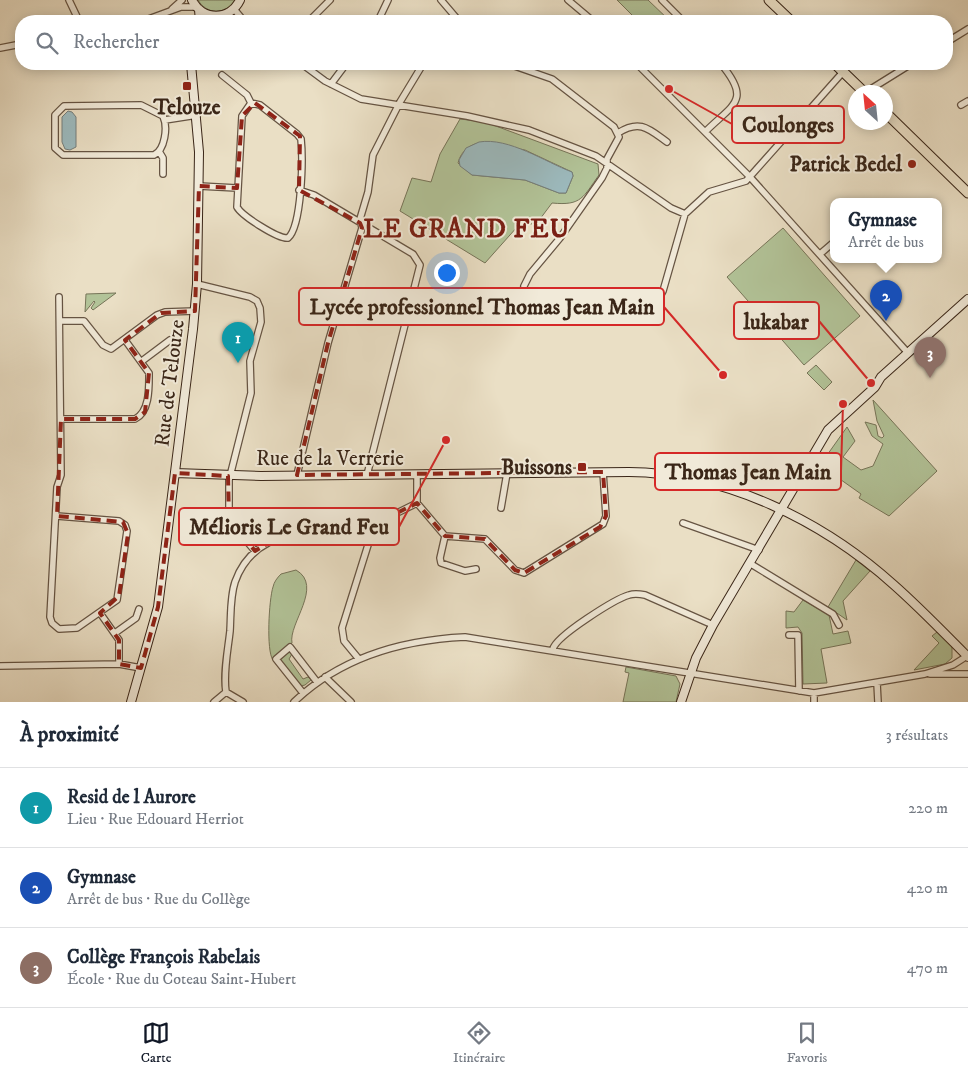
<!DOCTYPE html>
<html lang="fr">
<meta charset="utf-8">
<style>
:root{--surface:#fff;--page:#f2f2f3;--text:#1f2937;--muted:#747a83;--line:#e0e1e3;--accent:#111827}
body{margin:0;font-family:"IM FELL DW Pica",serif;background:var(--page);color:var(--text)}
.compass{position:absolute;left:848px;top:85px;width:45px;height:45px;border-radius:50%;background:var(--surface);box-shadow:0 2px 12px #0003;rotate:333deg}
.you{position:absolute;left:446px;top:272px;width:18px;height:18px;margin:-12px;border:4px solid #fff;border-radius:50%;background:#1a73e8;box-shadow:0 0 0 8px #1a73e833}
.badge{display:grid;place-items:center;width:32px;height:32px;border-radius:50%;background:var(--accent);color:#fff;font-size:16px;font-weight:700}
.pin{position:absolute;translate:-50% -41px;filter:drop-shadow(0 1px 2px #0008)}
.pin::after{content:'';position:absolute;top:26px;width:18px;height:15px;background:inherit;clip-path:polygon(0 0,100% 0,50% 100%)}
.popup{position:absolute;left:830px;top:198px;width:112px;height:65px;box-sizing:border-box;display:grid;place-content:center;border-radius:10px;background:var(--surface);filter:drop-shadow(0 1px 4px #0005);font-size:16px;white-space:nowrap;color:var(--muted)}
.popup b{font-size:19px;color:var(--text)}
.popup::after{content:'';position:absolute;left:50%;top:100%;margin-left:-10px;border:10px solid transparent;border-top-color:var(--surface)}
.list{margin:0;padding:0;list-style:none}
h2{display:flex;justify-content:space-between;align-items:center;height:65px;margin:0;padding:0 20px;font-size:21px}
h2 small{font-size:16px;font-weight:400;color:var(--muted)}
.list li{display:grid;grid-template-columns:32px 1fr auto;gap:15px;align-items:center;box-sizing:border-box;height:80px;padding:0 20px;border-top:1px solid var(--line)}
.list b{display:block;font-size:19px;white-space:nowrap}
.list p{margin:0;font-size:16px;white-space:nowrap;color:var(--muted)}
.list em{font-size:16px;font-style:normal;color:var(--muted)}
.icon{flex:none;width:28px;height:28px;fill:none;stroke:currentColor;stroke-width:2;stroke-linecap:round;stroke-linejoin:round}
.map{position:relative;flex:none;width:968px;height:702px;overflow:hidden}
.search{position:absolute;background:var(--surface);box-shadow:0 2px 12px #0003;left:15px;right:15px;top:15px;height:55px;display:flex;align-items:center;gap:12px;box-sizing:border-box;padding:0 18px;border-radius:20px;color:var(--muted);font-size:19px}
.sheet{height:305px;background:var(--surface)}
nav{display:flex;justify-content:space-around;align-items:center;box-sizing:border-box;height:70px;border-top:1px solid var(--line);background:var(--surface);font-size:14px;color:var(--muted)}
nav a{display:grid;justify-items:center;gap:2px}
nav .on{color:var(--accent)}
.map>svg:first-child{display:block}
.green{fill:#b2c398;stroke:#767458;fill-rule:evenodd}
.water{fill:#9cbabe;stroke:#757f7c}
.lines{fill:none;stroke-linecap:round;stroke-linejoin:round}
.street-casing{stroke:#665443;stroke-width:8}
.secondary-casing{stroke:#3a2618;stroke-width:10}
.primary-casing{stroke:#3a2618;stroke-width:11}
.street{stroke:#f1ead9;stroke-width:5.5}
.secondary{stroke:#f1ead9;stroke-width:8}
.primary{stroke:#eadfc5;stroke-width:9}
.marked{fill:none;stroke:#8f2418;stroke-width:4;stroke-dasharray:10 6;stroke-linejoin:round}
.poi-dot{fill:#8f2418;stroke:#f1ead9;stroke-width:2}
.labels{text-anchor:middle;stroke-width:4;stroke-linejoin:round;paint-order:stroke}
.poi-label{font-size:21px;font-weight:bold;fill:#3a2618;stroke:#f1ead9;text-anchor:end}
.street-label{font-size:21px;fill:#3a2618;stroke:#f1ead9}
.district-label{font-size:26px;font-weight:bold;letter-spacing:1px;fill:#7a1f14;stroke:#f1ead9}
.leader{fill:none;stroke:#d62828;stroke-width:2}
.callout-dot{fill:#d62828;stroke:#f1ead9;stroke-width:2}
.callout{fill:#f1ead9;stroke:#d62828;stroke-width:2}
.callout-label{font-size:22px;text-anchor:middle;font-weight:bold;fill:#3a2618}
</style>
<div class="map">
<svg width="968" height="702" viewBox="0 0 968 702">
<rect width="100%" height="100%" fill="#eadfc5"/>
<filter id="stains"><feTurbulence type="fractalNoise" baseFrequency=".004" numOctaves="4"/><feColorMatrix values="0 0 0 0 .2 0 0 0 0 .09 0 0 0 0 .02 0 0 0 .5 -.17"/></filter>
<radialGradient id="worn" r=".72"><stop offset=".6" stop-color="#630" stop-opacity="0"/><stop offset="1" stop-color="#630" stop-opacity=".3"/></radialGradient>
<path class="green" d="M198,0H235C225,15 207,15 198,0Z
M617,0H648L670,21H638Z
M460,119L485,122L598,164L599,175C583,197 582,206 552,203L537,223L518,226L485,263L400,211L412,178L431,182L440,154ZM483,142L525,150L572,172L573,176L566,193H559L525,180L472,175L458,163C461,150 471,144 483,142Z
M783,228L860,316L804,365L727,277Z
M116,293L93,310L91,308L95,302L94,301L85,312L86,294Z
M816,365L832,382L824,390L807,373Z
M873,400L937,471L889,516L859,498L861,494L820,465L847,427L855,441L843,457L861,470L873,466L883,444L872,436L865,422L876,425L878,436L882,438L884,436L877,421Z
M856,560L870,571L843,601L847,620L828,607Z
M296,570C324,586 288,624 292,643L273,660C266,651 269,599 273,587C274,582 277,578 281,574Z
M803,600L829,615L833,634L848,631L851,643L821,649L827,683L803,684L802,633L798,627L786,628V611L794,612Z
M937,632L952,646V658L945,664L914,670L939,643L932,636Z
M289,651L292,654L289,659L303,679L308,677L311,680L305,685L301,686L280,660Z
M626,667L676,676L680,684L676,702H623L629,673L625,672Z"/>
<path class="water" d="M68,111L72,112L76,117V147L70,150L65,149L62,142V117Z
M479,142C509,137 545,162 572,172L573,176L566,193H559L525,180L472,175L460,166L459,160L466,148Z"/>
<g class="lines">
<g class="street-casing">
<path id="street" d="M69,0L79,21
M441,0L459,21
M568,0L593,21
M662,0L683,21
M172,9L182,0
M234,9L244,21
M143,21L181,7H196
M309,21L330,0
M378,21L388,0
M947,42L968,29
M0,48L21,44
M302,64L325,81L361,99L467,116L529,130L596,156L671,208L685,214L709,192L746,181L843,72
M509,64L552,79L614,127L619,137L607,159V168L602,178L560,238L530,274L524,286
M637,64L750,177L908,353
M222,75L247,95L251,103
M331,84L346,64
M866,92L911,64
M251,103L260,105L297,134L301,139C303,158 302,226 288,238C278,239 242,216 237,207L242,116Z
M141,105L163,116C168,127 165,150 154,155H63L55,148V115L64,106Z
M961,105L968,101
M165,120L197,115
M705,132C733,104 752,101 721,64
M618,133C640,119 649,129 667,142
M160,153L163,158V174
M199,186L237,188
M299,190L314,195L413,254L420,265L367,475
M820,254L834,242
M197,284L250,297L257,301L260,308L261,322L250,361L251,393L229,480V516L231,523L255,551
M653,309L663,291L685,214
M60,321H84L103,345L111,349L157,315L165,312L195,311
M142,361L170,340
M61,419H135C150,412 149,387 149,373L125,340
M297,475L328,343L362,228L360,219L368,192L373,155L400,102L423,64
M417,503L445,536L485,539L515,570L524,573L603,524L606,516L603,472
M501,508L507,473
M57,516L119,521L125,525L127,531L117,600L77,628L59,629L52,623L50,617L57,487L61,475L59,297
M683,523L759,550
M445,536L440,558L441,563L465,571L476,569
M751,564L833,614L839,625
M100,613L119,640V664
M115,633L136,618L139,609
M789,635H798L799,691
M553,649C556,636 615,599 629,595C635,593 640,594 645,595L713,625
M358,658L344,641L342,628L373,529L385,519L417,503V475
M0,666L119,664L141,668
M930,674H968
M325,677L351,702
M877,683L878,702
M226,692C223,673 228,650 230,631C231,615 230,597 235,582C255,525 321,528 370,536
M226,692L243,702
M303,693L276,659L290,647L317,682
M214,702L226,692
M294,702C341,657 401,640 465,637L814,693L925,674L953,665L967,656
M814,702V693"/>
</g>
<g class="secondary-casing">
<path id="secondary" d="M192,0C202,21 230,21 240,0
M199,10L200,21
M175,473L261,476L629,472C726,473 823,521 894,585C920,608 944,633 968,657
M131,702L158,607L193,329L197,284L199,152L191,64
M681,702L696,658L713,625L828,430L875,387L881,377L968,299"/>
</g>
<g class="primary-casing">
<path id="primary" d="M769,0L791,21
M835,64L864,92
M886,113L968,193"/>
</g>
<use href="#street" class="street"/>
<use href="#secondary" class="secondary"/>
<use href="#primary" class="primary"/>
</g>
<path class="marked" d="M255,103L300,136L299,190L360,223L362,228L328,343L297,475L603,472L606,516L600,527L524,573L515,570L485,539L445,536L417,503L385,519L370,536L304,532L275,539L255,551L229,519L228,476L175,473L158,607L141,668L119,664V640L100,613L119,596L128,534L123,522L57,516L61,419H135L145,412L149,373L125,340L161,313L195,311L199,186L237,188L242,116Z"/>
<g class="poi-dot">
<rect x="182" y="81" width="10" height="10" rx="2.5"/>
<circle cx="912" cy="164" r="5"/>
<rect x="577" y="462" width="10" height="10" rx="2.5"/>
</g>
<g class="labels">
<g class="poi-label">
<text x="187" y="114" text-anchor="middle">Telouze</text>
<text x="902" y="171">Patrick Bedel</text>
<text x="572" y="474">Buissons</text>
</g>
<g class="street-label">
<text transform="translate(169 383) rotate(-83)" y="7">Rue de Telouze</text>
<text x="330" y="465">Rue de la Verrerie</text>
</g>
<g class="district-label">
<text x="467" y="237">LE GRAND FEU</text>
</g>
</g>
<path class="leader" d="M669 89L732 124M723 375L664 307M871 383L819 321M843 404L841 471M446 440L399 527"/>
<g class="callout-dot">
<circle cx="669" cy="89" r="5"/>
<circle cx="723" cy="375" r="5"/>
<circle cx="871" cy="383" r="5"/>
<circle cx="843" cy="404" r="5"/>
<circle cx="446" cy="440" r="5"/>
</g>
<g class="callout">
<rect x="732" y="106" width="112" height="37" rx="5"/>
<rect x="299" y="288" width="365" height="37" rx="5"/>
<rect x="734" y="302" width="85" height="37" rx="5"/>
<rect x="655" y="453" width="186" height="37" rx="5"/>
<rect x="179" y="508" width="220" height="37" rx="5"/>
</g>
<g class="callout-label">
<text x="788" y="132">Coulonges</text>
<text x="482" y="314">Lycée professionnel Thomas Jean Main</text>
<text x="776" y="329">lukabar</text>
<text x="748" y="479">Thomas Jean Main</text>
<text x="289" y="534">Mélioris Le Grand Feu</text>
</g>
<rect width="100%" height="100%" filter="url(#stains)"/>
<rect width="100%" height="100%" fill="url(#worn)"/>
</svg>
<svg class="compass" viewBox="-18 -18 36 36"><path d="M0-13l5 13h-10z" fill="#e53935"/><path d="M0 13l5-13h-10z" fill="#747a83"/></svg>
<div class="you"></div>
<div class="pin badge" style="left:238px;top:363px;background:#0f9aa8">1</div>
<div class="pin badge" style="left:886px;top:321px;background:#1a4fb4">2</div>
<div class="popup"><b>Gymnase</b>Arrêt de bus</div>
<div class="pin badge" style="left:930px;top:378px;background:#8d6e63">3</div>
<div class="search"><svg class="icon" aria-label="search" viewBox="0 0 24 24"><circle cx="10" cy="10" r="6"/><path d="M15 15l6 6"/></svg>Rechercher</div>
</div>
<section class="sheet">
<h2>À proximité<small>3 résultats</small></h2>
<ul class="list">
<li><span class="badge" style="background:#0f9aa8">1</span><div><b>Resid de l Aurore</b><p>Lieu · Rue Edouard Herriot</p></div><em>220 m</em></li>
<li><span class="badge" style="background:#1a4fb4">2</span><div><b>Gymnase</b><p>Arrêt de bus · Rue du Collège</p></div><em>420 m</em></li>
<li><span class="badge" style="background:#8d6e63">3</span><div><b>Collège François Rabelais</b><p>École · Rue du Coteau Saint-Hubert</p></div><em>470 m</em></li>
</ul>
</section>
<nav>
<a class="on"><svg class="icon" aria-label="map" viewBox="0 0 24 24"><path d="M3 6l6-2 6 2 6-2v14l-6 2-6-2-6 2zM9 4v14M15 6v14"/></svg>Carte</a>
<a><svg class="icon" aria-label="directions" viewBox="0 0 24 24"><path d="M12 3l9 9-9 9-9-9zM9 14v-3h6M13 9l2 2-2 2"/></svg>Itinéraire</a>
<a><svg class="icon" aria-label="saved" viewBox="0 0 24 24"><path d="M7 4h10v16l-5-4-5 4z"/></svg>Favoris</a>
</nav>
